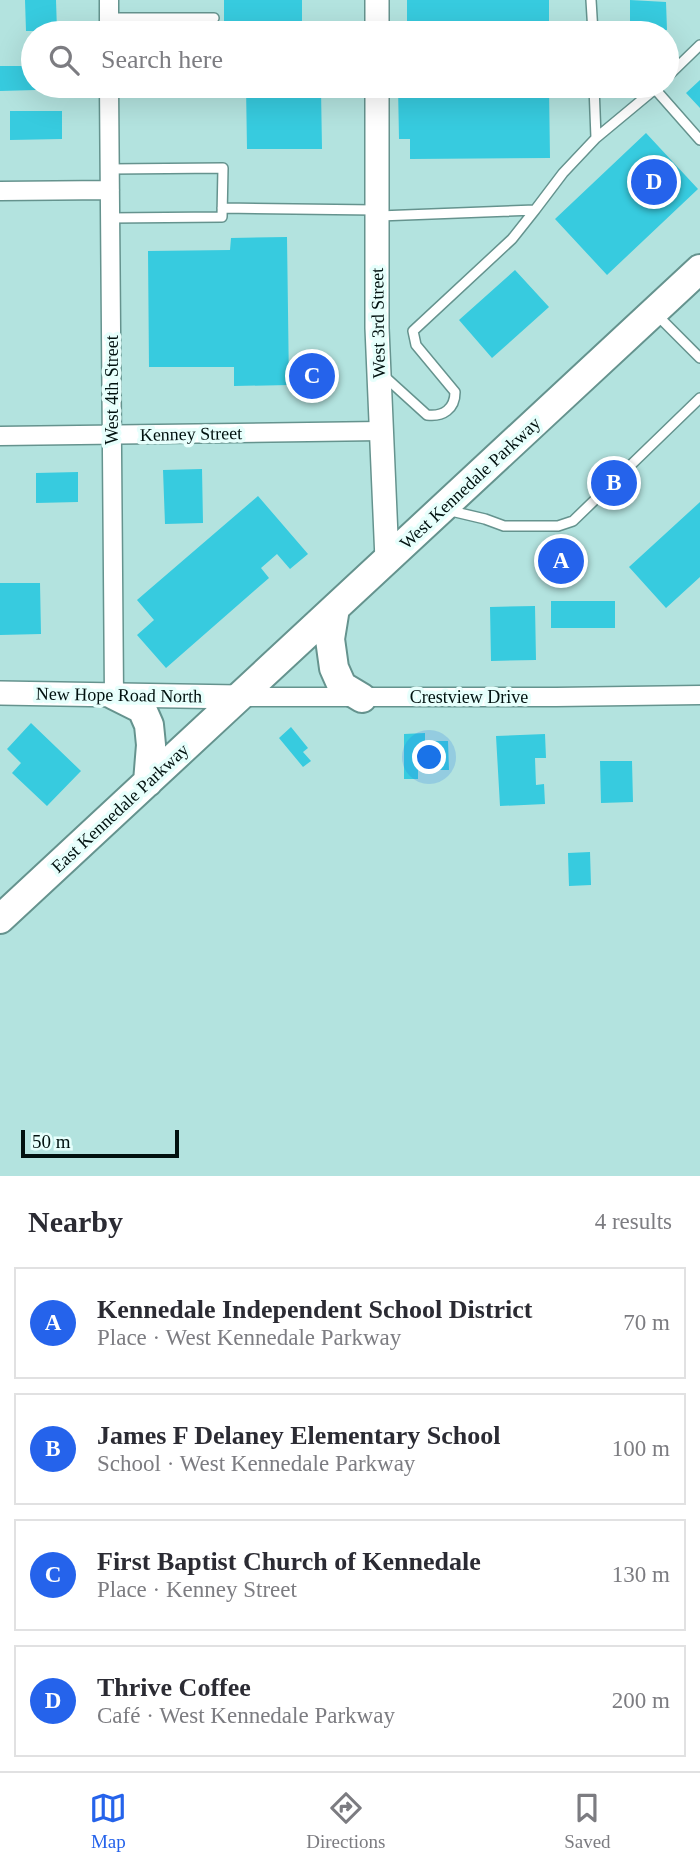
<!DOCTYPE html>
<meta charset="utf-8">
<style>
:root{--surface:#fff;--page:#f2f2f3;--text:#2b2b33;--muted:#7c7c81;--line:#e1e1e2;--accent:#2563eb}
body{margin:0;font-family:Georgia,serif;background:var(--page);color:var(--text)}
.scale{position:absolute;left:21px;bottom:18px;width:158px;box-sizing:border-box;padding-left:7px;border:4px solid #01110f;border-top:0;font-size:19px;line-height:24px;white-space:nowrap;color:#01110f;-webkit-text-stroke:5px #e7fffc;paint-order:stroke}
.you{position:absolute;left:430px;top:758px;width:24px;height:24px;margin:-18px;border:5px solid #fff;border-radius:50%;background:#1a73e8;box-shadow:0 0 0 10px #1a73e833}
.badge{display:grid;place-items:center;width:46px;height:46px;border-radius:50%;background:var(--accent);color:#fff;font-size:23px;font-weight:700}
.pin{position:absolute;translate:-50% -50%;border:4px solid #fff;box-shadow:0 2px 7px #0006}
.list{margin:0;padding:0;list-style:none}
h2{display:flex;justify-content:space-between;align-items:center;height:91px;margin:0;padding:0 28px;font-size:30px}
h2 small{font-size:23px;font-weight:400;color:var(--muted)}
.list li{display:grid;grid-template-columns:46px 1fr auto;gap:21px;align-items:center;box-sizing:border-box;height:112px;margin:0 14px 14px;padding:0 14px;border:2px solid var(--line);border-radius:0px}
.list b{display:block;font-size:26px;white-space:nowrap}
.list p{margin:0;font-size:23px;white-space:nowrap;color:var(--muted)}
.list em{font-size:23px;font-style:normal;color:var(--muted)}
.icon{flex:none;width:38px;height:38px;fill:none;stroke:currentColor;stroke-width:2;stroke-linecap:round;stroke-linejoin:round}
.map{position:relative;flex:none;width:700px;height:1176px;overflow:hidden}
.search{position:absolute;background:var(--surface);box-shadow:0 7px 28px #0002;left:21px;right:21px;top:21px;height:77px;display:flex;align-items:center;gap:18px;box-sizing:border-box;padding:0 24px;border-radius:38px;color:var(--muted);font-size:26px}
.sheet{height:595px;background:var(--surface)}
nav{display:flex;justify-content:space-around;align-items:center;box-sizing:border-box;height:98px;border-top:2px solid var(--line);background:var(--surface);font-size:19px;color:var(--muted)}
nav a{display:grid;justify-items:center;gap:4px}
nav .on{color:var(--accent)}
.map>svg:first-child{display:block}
.building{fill:#37cbdf}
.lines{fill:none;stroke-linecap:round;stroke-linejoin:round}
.service-casing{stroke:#65938e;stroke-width:12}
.minor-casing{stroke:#65938e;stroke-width:21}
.tertiary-casing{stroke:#65938e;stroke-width:26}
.primary-casing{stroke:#65938e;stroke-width:32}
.service{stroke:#fff;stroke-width:9}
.minor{stroke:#fff;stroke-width:18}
.tertiary{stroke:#fff;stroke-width:23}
.primary{stroke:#fff;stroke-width:28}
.labels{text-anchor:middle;stroke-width:7;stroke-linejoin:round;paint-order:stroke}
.street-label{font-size:18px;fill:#01110f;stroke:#e7fffc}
</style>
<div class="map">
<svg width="700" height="1176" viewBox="0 0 700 1176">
<rect width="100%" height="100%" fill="#b3e3df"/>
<path class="building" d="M25,0H56L57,31H26Z
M224,0H302V33H224Z
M407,0H549V33H407Z
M630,0L666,2L667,30H630Z
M0,66H33V86H35L36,90L0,91Z
M700,80V108L686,93Z
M246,86H302V89H321L322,149H247Z
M398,86H549L550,158L410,159V139H399Z
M10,111H62V139L10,140Z
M646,133L698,189L607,275L555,219Z
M287,237L289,385L234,386V367H149L148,251L230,250L231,238Z
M515,270L549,307L492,358L459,320Z
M202,469L203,523L165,524L163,470Z
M78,472V502L36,503V473Z
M258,496L308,554L290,569L277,554L261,568L269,578L166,668L137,635L154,620L137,600Z
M700,502V577L666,608L629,567Z
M0,583H40L41,634L0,635Z
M551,601H615V628H551Z
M535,606L536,660L491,661L490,607Z
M31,723L81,771L47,806L12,773L21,763L7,749Z
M291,727L308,748L303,752L311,761L303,767L279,738Z
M425,733V741H448L449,770H418V779H404V734Z
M545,734L546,758H535L536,785L544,784L545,804L500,806L496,736Z
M600,761H632L633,802L601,803Z
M590,852L591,885L569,886L568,853Z"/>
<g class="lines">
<g class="service-casing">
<path id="service" d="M591,0L593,33
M109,18H214
M667,77L700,45
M594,86L596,138L655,89
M657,87L655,89L700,140
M110,169L223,168L222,217L110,218
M222,208L375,210
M379,216L535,210L563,173L596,138
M657,315L700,358
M384,376L427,415C443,417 455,409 455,392L416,345L413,331L512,239L535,210
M447,510L485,519L504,526H558L573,521L700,398"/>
</g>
<g class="minor-casing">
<path id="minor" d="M109,0V33
M109,86L114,695
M0,191L110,190
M0,436L381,431
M239,697H556L700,695"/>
</g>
<g class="tertiary-casing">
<path id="tertiary" d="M377,0V33
M377,86V328L387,560
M0,693L239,697"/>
</g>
<g class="primary-casing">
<path id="primary" d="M335,608L330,639L334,668L342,686L362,698
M114,695L142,709L149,725L151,745L148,782
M0,919L700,269"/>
</g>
<use href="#service" class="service"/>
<use href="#minor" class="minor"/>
<use href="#tertiary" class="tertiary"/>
<use href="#primary" class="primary"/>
</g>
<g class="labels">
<g class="street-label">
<text transform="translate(378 323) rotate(-91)" y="6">West 3rd Street</text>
<text transform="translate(112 390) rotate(-90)" y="6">West 4th Street</text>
<text transform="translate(191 434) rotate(-1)" y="6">Kenney Street</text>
<text transform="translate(470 483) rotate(-43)" y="6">West Kennedale Parkway</text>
<text transform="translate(119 695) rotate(1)" y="6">New Hope Road North</text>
<text x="469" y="703">Crestview Drive</text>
<text transform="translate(120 808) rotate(-43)" y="6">East Kennedale Parkway</text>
</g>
</g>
</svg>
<div class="scale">50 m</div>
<div class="you"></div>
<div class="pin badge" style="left:561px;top:561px">A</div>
<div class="pin badge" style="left:614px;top:483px">B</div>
<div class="pin badge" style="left:312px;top:376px">C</div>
<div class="pin badge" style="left:654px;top:182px">D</div>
<div class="search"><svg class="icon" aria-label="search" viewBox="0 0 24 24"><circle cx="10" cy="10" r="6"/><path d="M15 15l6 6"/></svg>Search here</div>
</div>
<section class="sheet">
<h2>Nearby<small>4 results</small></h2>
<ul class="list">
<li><span class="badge">A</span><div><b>Kennedale Independent School District</b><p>Place · West Kennedale Parkway</p></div><em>70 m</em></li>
<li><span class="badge">B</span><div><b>James F Delaney Elementary School</b><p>School · West Kennedale Parkway</p></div><em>100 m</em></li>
<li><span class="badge">C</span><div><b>First Baptist Church of Kennedale</b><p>Place · Kenney Street</p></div><em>130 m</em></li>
<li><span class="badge">D</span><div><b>Thrive Coffee</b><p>Café · West Kennedale Parkway</p></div><em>200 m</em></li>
</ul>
</section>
<nav>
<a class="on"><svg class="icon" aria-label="map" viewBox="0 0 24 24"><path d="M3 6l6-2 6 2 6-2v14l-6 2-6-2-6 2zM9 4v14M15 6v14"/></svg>Map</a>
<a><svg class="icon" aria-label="directions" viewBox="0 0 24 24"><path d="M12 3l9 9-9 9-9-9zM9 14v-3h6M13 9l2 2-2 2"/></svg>Directions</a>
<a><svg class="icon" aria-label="saved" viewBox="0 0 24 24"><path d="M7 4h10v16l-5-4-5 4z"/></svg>Saved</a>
</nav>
